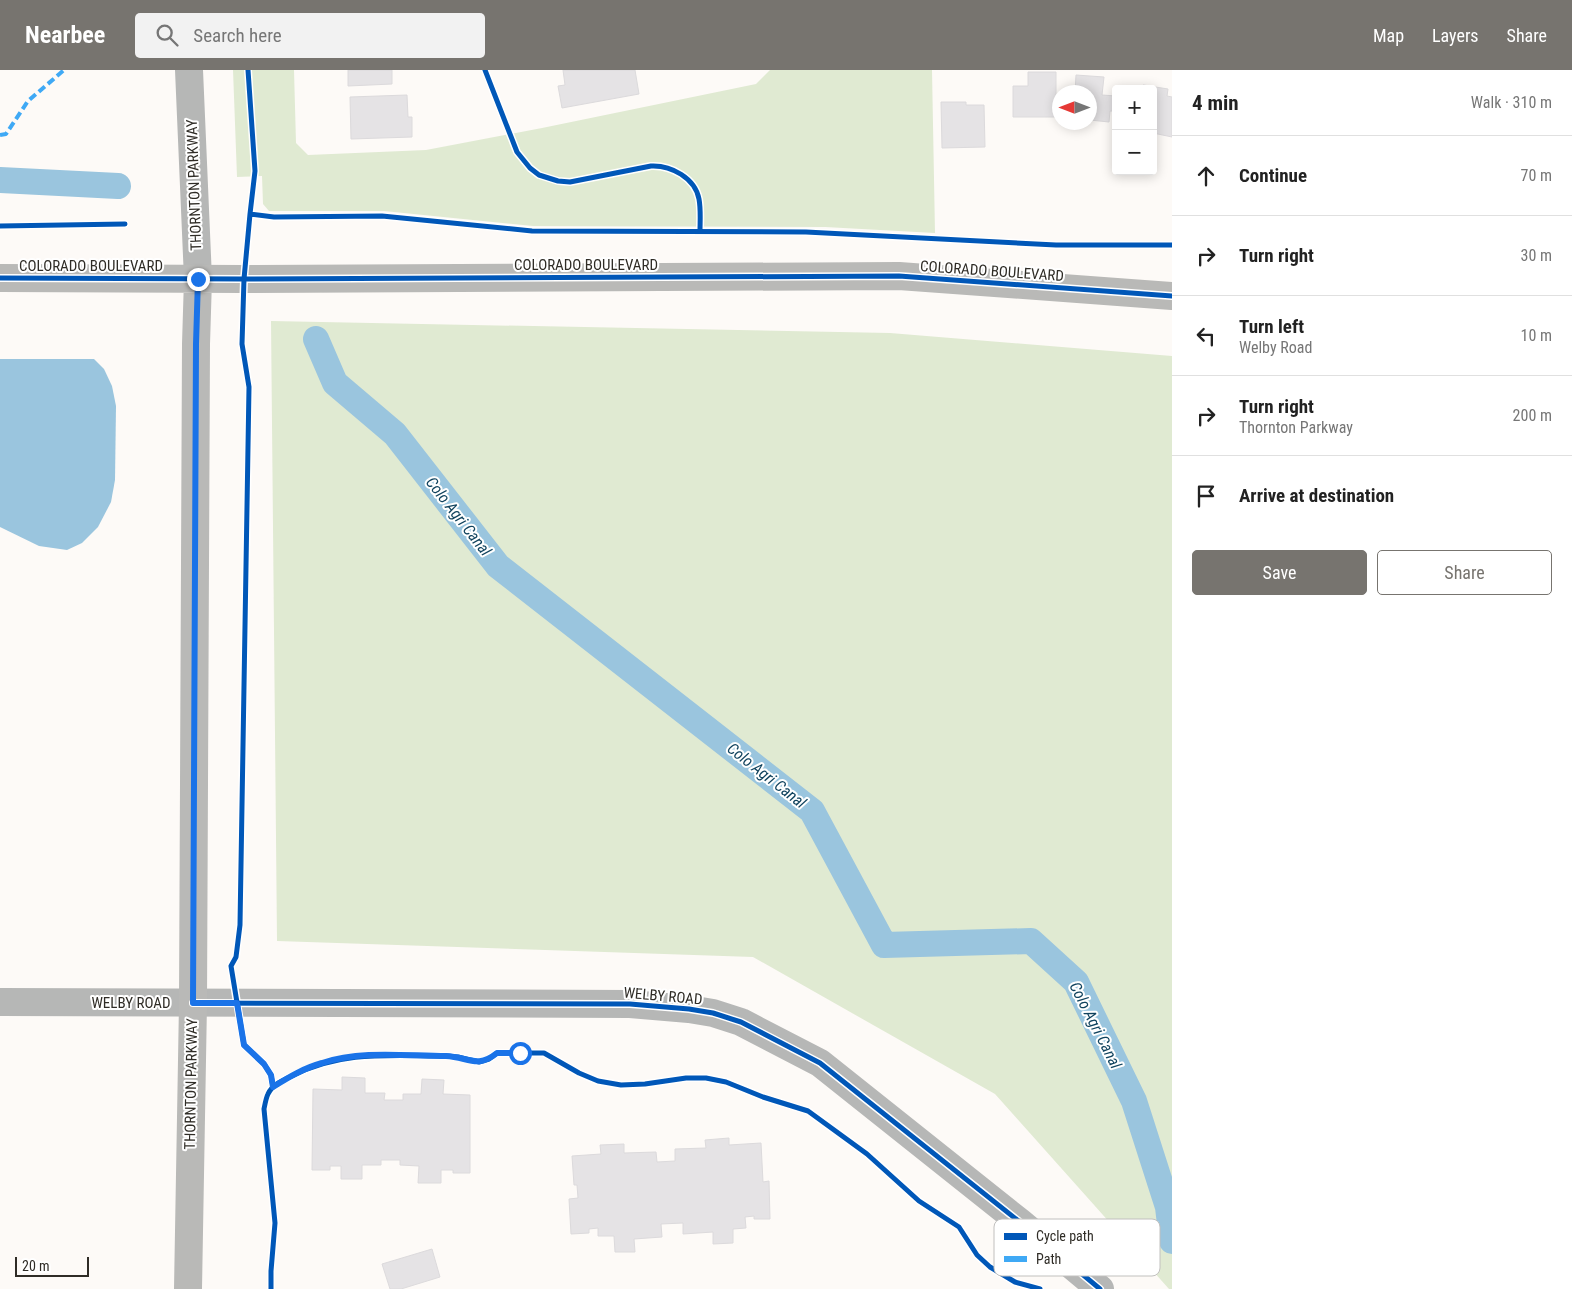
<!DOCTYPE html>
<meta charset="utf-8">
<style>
:root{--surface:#fff;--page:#f2f2f2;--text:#222;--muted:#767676;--line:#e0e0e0;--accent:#77746f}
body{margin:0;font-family:"Roboto Condensed",sans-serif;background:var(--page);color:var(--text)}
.controls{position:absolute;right:15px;top:15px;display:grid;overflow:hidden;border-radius:5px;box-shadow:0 2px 12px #0003}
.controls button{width:45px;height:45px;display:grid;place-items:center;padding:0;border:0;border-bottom:1px solid var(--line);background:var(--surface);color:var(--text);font:25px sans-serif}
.compass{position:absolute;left:1052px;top:15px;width:45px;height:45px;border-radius:50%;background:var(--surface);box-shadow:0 2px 12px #0003;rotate:270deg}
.scale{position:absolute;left:15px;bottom:12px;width:74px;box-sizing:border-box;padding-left:5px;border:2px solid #2f2c26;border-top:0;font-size:14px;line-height:18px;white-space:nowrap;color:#2f2c26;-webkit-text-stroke:4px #fff;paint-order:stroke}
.stop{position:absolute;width:15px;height:15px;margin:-11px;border:4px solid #1a73e8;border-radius:50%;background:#fff}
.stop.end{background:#1a73e8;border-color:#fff;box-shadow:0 1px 5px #0008}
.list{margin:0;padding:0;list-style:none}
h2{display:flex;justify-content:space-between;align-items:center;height:65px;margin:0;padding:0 20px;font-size:21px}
h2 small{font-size:16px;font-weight:400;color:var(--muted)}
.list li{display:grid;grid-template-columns:32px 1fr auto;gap:15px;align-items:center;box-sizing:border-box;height:80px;padding:0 20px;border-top:1px solid var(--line)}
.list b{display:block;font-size:19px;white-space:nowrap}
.list p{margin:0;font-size:16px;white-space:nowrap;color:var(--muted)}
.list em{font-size:16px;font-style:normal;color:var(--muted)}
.actions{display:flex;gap:10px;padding:15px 20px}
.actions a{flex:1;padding:11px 0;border:1px solid var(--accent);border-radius:5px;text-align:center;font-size:18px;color:var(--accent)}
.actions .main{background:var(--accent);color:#fff}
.icon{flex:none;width:28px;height:28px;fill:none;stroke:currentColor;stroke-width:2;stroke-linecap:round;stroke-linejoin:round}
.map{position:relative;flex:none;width:1172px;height:1219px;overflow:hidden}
header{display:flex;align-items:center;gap:30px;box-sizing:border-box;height:70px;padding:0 25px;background:var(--accent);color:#fff}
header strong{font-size:24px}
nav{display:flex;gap:28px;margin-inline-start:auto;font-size:18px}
.search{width:350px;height:45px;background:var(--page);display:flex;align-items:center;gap:12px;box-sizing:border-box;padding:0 18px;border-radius:5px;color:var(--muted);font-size:19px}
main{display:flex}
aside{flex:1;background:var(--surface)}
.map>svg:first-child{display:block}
.green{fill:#e0ead2}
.water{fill:#9ac5de}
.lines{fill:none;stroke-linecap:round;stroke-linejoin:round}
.canal{stroke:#9ac5de;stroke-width:26}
.building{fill:#e5e3e5;stroke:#dcdadc}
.minor{stroke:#b6b7b6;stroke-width:28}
.major{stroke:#b9b9b7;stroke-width:28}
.quiet{stroke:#3fa9f5;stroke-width:4;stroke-dasharray:8 4;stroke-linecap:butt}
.cycleway-casing{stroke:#fff;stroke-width:8}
.cycleway{stroke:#0057b8;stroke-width:5}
.route{stroke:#1a73e8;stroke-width:6}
.labels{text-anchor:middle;stroke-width:4;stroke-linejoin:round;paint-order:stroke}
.street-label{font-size:15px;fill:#2f2c26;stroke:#fff}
.water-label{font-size:16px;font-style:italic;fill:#10435e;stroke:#fff}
.key{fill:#fff;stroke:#c1c0be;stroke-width:1}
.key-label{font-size:14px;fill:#2f2c26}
</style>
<header>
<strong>Nearbee</strong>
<div class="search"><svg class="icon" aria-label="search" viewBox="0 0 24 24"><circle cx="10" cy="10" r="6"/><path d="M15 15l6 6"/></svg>Search here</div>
<nav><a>Map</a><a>Layers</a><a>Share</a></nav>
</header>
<main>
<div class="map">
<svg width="1172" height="1219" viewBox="0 0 1172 1219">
<rect width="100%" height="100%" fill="#fdfaf7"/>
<path class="green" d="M233,0H294L296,73L308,85L426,80L542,58L756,14L770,0H932L935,163L825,157L533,156L384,141H269L263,134L262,106L237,107Z
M271,251L890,263L1172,286V1219H1169L995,1024L753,887L277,871Z"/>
<path class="water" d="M0,289H94L104,299L112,316L116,336L115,410L111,432L98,457L82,473L67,480L39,476L0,457Z"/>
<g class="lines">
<path class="canal" d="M0,110L118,116
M316,269L335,313L395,364L498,496L812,741L884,875L1031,871L1076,912L1134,1031L1168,1137L1172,1171"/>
</g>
<path class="building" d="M348,0H392V14L348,16Z
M563,0H635L639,24L562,38L558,16L565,15Z
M1028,2H1056V47H1013V16H1028Z
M1076,5L1104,7L1102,25L1116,26L1115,41H1110L1109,52L1090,50V22H1075Z
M1143,15L1168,19L1167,26L1172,27V67L1153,63V19H1142Z
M407,25L408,47H412V67L351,69L350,27Z
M941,32H966V35H984L985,77L942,78Z
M342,1007L365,1008V1023H385L384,1030H403V1024H421L422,1009L444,1010L443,1024L470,1025V1103H453V1100H441V1113H418L419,1096L400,1095V1090H381V1095H362V1109H341V1096H330V1100H312L313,1019L342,1020Z
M729,1068V1075L761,1073L763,1112L769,1111L770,1149H754V1146L745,1147L746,1158L733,1159V1173L713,1174V1162L683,1164V1153L661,1154L662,1167L634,1169L635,1182H615L614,1166H598V1158L589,1159V1163L571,1164L569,1129L578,1128L577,1115H574L572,1086L601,1084L600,1075L624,1074V1083L656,1082L657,1092L675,1091V1079L706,1078L705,1070Z
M432,1179L440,1207L401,1219H390L382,1194Z"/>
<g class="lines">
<path class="minor" d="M189,0L198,209
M0,932L630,934L689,939L713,943L741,952L820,993L1021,1153L1100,1219"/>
<path class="major" d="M0,208L244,209L899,206L1172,226
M188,1219L193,933L196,274L198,209"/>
<path class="quiet" d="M0,65L6,64L28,31L64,0"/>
<g class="cycleway-casing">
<path id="cycleway" d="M248,0L255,101L250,144L244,209L242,274L249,317L240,855L236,887L231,896L244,975L264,994L271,1005L273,1017
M485,0L517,82L530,98L539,105L558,111L570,112L651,96C671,95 695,108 699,129C701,140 700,151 700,161
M250,144L274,147L382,146L532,161L806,162L1056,175H1172
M0,156L125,154
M0,208L244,209L899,206L1172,226
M193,933L630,934L689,939L713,943L741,952L820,993L1021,1153L1100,1219
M271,1219V1201L275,1153L264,1039C265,1034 266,1028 268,1024C272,1015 283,1010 292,1006C342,980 392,986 446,986L458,987L479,992L489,989L497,983H544L579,1003L598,1011L621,1015L645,1014L686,1008H706L726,1012L763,1027L808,1041L867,1084L919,1131L959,1157L977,1185L990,1197L1015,1212L1040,1219"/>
</g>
<use href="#cycleway" class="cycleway"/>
</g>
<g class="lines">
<path class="route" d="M198,209L196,274L193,933H237L244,975L264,994L271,1005L273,1017C289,1007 304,998 322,993C361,980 406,986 446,986C468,987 477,999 497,983H520"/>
</g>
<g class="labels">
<g class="street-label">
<text transform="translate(194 115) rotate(-92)" y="5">THORNTON PARKWAY</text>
<text x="586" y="200">COLORADO BOULEVARD</text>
<text x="91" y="201">COLORADO BOULEVARD</text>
<text transform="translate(992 201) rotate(4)" y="5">COLORADO BOULEVARD</text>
<text transform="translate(663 926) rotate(5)" y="5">WELBY ROAD</text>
<text x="131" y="938">WELBY ROAD</text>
<text transform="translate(191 1014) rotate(-89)" y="5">THORNTON PARKWAY</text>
</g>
<g class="water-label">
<text transform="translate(459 446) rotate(52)" y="6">Colo Agri Canal</text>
<text transform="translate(767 705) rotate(38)" y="6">Colo Agri Canal</text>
<text transform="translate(1096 955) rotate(63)" y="6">Colo Agri Canal</text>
</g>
</g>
<rect x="994" y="1149" width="166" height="57" rx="8" class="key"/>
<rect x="1004" y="1163" width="23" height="7" fill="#0057b8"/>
<rect x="1004" y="1186" width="23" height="6" fill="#3fa9f5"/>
<g class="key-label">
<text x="1036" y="1171">Cycle path</text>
<text x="1036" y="1194">Path</text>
</g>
</svg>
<div class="controls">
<button>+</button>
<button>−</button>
</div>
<svg class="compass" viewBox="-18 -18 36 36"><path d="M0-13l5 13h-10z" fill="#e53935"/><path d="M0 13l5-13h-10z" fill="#767676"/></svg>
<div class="scale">20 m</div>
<div class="stop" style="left:520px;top:983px"></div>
<div class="stop end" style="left:198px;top:209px"></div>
</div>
<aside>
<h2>4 min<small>Walk · 310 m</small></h2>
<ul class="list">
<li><svg class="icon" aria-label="ahead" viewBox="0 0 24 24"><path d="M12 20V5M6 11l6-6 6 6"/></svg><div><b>Continue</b></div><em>70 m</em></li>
<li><svg class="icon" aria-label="right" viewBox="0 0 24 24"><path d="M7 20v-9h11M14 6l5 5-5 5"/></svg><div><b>Turn right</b></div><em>30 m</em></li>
<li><svg class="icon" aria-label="left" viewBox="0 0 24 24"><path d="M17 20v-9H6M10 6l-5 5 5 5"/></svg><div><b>Turn left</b><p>Welby Road</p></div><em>10 m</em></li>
<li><svg class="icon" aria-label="right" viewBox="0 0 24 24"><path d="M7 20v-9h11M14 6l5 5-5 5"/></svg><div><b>Turn right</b><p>Thornton Parkway</p></div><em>200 m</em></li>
<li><svg class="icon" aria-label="arrive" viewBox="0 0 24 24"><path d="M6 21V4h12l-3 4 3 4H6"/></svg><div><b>Arrive at destination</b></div></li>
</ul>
<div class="actions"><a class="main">Save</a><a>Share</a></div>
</aside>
</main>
